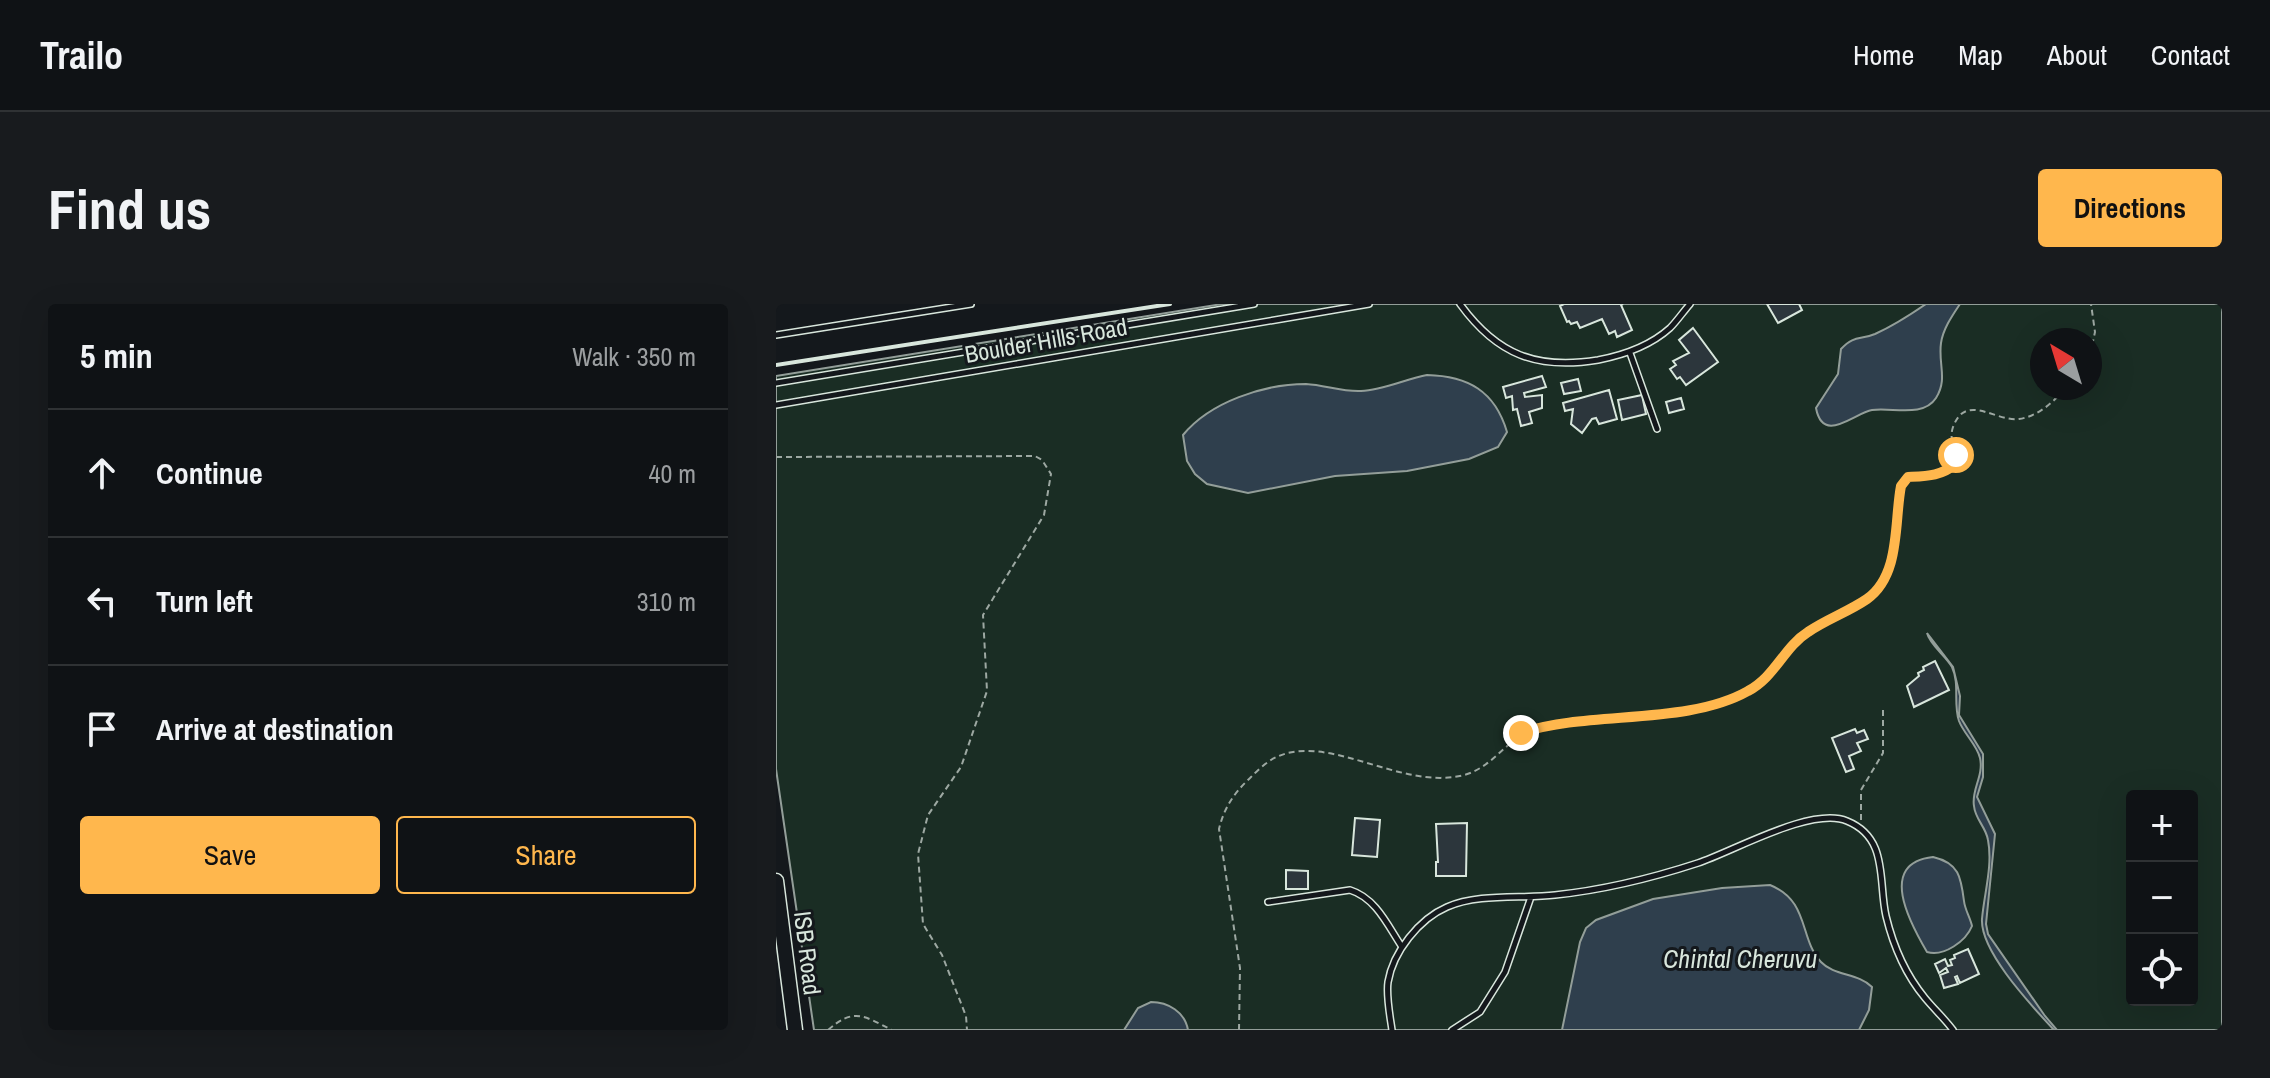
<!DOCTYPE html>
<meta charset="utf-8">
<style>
:root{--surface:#0f1215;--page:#181b1e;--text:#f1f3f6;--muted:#9b9ea0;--line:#2f3234;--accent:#ffb74d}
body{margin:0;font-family:"Archivo Narrow",sans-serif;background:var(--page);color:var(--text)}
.controls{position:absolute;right:24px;bottom:24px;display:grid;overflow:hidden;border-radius:8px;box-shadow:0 8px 32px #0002}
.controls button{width:72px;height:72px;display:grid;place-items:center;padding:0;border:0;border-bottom:2px solid var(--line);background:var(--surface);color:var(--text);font:40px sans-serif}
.compass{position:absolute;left:1254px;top:24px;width:72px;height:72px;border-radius:50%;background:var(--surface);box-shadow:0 8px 32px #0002;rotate:322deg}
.stop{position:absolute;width:24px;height:24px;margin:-18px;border:6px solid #ffb74d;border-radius:50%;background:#fff}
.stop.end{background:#ffb74d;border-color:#fff;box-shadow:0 2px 8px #0008}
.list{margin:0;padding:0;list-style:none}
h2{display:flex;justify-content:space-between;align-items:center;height:104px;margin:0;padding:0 32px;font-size:34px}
h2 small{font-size:26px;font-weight:400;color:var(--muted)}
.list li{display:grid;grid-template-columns:52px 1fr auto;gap:24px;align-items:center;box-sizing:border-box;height:128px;padding:0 32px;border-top:2px solid var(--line)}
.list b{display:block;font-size:30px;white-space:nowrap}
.list em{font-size:26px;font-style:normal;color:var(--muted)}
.actions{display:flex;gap:16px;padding:24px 32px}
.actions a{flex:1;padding:18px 0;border:2px solid var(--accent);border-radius:8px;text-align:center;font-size:28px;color:var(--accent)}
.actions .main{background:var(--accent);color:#111}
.icon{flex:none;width:44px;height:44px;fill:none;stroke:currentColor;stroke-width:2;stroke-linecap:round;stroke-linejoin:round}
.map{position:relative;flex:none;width:1446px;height:726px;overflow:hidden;border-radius:8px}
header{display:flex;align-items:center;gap:48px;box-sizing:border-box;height:112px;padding:0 40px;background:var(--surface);border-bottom:2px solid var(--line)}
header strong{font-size:38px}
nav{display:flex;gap:44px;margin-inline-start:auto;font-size:28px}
.intro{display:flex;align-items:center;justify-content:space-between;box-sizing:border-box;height:192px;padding:0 48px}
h1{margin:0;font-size:56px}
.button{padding:20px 36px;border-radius:8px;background:var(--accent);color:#111;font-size:28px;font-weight:700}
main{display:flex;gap:48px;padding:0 48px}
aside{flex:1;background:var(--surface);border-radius:8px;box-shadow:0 8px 32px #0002}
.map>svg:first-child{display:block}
.green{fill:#1a2d24;stroke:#939e99;stroke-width:2;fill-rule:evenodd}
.water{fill:#2f3f4d;stroke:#939e99;stroke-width:2}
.building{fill:#2c363c;stroke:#d8e6dc;stroke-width:2}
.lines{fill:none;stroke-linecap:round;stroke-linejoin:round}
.lane-casing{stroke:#d8e6dc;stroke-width:8}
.secondary-casing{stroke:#d8e6dc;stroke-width:17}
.path{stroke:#9da8a2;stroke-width:2;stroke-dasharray:6 4;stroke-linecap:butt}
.lane{stroke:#14181c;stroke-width:5}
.secondary{stroke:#14181c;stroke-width:14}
.wall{stroke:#d8e6dc;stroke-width:4}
.route{stroke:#ffb74d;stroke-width:10}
.labels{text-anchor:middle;stroke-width:6;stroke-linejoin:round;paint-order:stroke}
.street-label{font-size:24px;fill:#d8e6dc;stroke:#14181c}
.water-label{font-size:26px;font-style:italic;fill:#d8e6dc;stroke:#14181c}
</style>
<header>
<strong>Trailo</strong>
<nav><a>Home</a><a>Map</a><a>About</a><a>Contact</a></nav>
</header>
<div class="intro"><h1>Find us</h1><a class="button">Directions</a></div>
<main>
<aside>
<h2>5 min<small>Walk · 350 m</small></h2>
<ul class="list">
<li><svg class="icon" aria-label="ahead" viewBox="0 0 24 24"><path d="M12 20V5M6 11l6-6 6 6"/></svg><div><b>Continue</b></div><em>40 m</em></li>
<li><svg class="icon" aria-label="left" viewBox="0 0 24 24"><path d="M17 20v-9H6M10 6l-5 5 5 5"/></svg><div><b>Turn left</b></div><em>310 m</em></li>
<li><svg class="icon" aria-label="arrive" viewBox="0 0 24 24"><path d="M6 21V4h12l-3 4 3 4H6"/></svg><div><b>Arrive at destination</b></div></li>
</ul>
<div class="actions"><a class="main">Save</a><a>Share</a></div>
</aside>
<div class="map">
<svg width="1446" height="726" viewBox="0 0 1446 726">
<rect width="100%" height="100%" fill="#14181c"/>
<path class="green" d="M446,0H1446V726H38L0,465V72ZM1266,36H1314V84H1266ZM1356,492H1416V696H1356Z"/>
<path class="water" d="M1150,0H1184C1176,12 1167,25 1165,39C1162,60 1172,75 1160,94C1147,114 1116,103 1096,106C1078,109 1047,141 1040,104L1062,70L1065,45C1078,31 1084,36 1099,30C1117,22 1134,11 1150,0Z
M651,71C692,72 719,87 731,128L722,143L693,155L631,167L559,172L472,189L431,180L419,170L411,157L407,131C434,98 488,80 530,80C549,81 566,88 585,87C607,86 630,75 651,71Z
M1151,329L1177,363L1184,392L1183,411L1207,450V473L1201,493L1219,530L1210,620L1212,630L1269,712L1281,726H1278C1257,703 1204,648 1206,615C1208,590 1217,562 1212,536C1210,523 1199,515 1198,502C1195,486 1208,472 1204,454C1201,441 1188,430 1183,417C1177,400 1184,380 1176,363C1169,351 1154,341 1151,329Z
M1157,553C1183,559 1185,573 1188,597C1189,606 1194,613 1196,622C1190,637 1168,653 1151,648C1134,619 1101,559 1157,553Z
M994,581C1034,597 1023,635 1045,658C1058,672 1082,669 1096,683L1093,706L1083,726H786L804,638L810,624L820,616L877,595L946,584Z
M375,698C392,698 409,708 412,726H348L362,704Z"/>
<path class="building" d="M788,0H847L845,1L856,26L841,33L839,27L833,30L826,15L804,24L801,18L795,20L793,17L791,18L784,2Z
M991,0H1023L1026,6L1002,19Z
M917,24L942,58L910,81L904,73L901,75L894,65L900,61L897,57L913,49L903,36Z
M766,72L770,83L748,89L749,93L766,91V104L753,108L756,119L745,122L741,105L737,106L736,92L730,94L727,83Z
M802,75L805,87L788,90L785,79Z
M833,86L841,115L823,120L820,114L816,115L806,129L795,120L797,105L789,107L787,99Z
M866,91L870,110L846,116L842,96Z
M905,94L908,105L893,109L890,98Z
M1159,357L1173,386L1138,403L1131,382L1143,372L1142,369L1148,366L1147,363Z
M1079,425L1081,429L1088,426L1092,435L1081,439L1085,447L1073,452L1078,465L1070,468L1056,434Z
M579,514L604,516L601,553L576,551Z
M691,519L690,572H660V558H662L660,520Z
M510,566L532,567V585H510Z
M1192,645L1203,670L1184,679L1181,672L1179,673L1182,680L1168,684L1164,671L1172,668L1170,664L1163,669L1159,660L1169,655L1172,662L1176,661L1174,656L1179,654L1178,651Z"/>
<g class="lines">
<g class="lane-casing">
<path id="lane" d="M684,0C721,51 761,66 822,56C848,51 874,42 894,24C901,17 907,8 914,0
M0,31L195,0
M854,49L881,125
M0,79L478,0
M0,101L593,0
M492,598L574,586C600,594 612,622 626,643
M616,726C614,712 610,692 612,678C617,648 643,615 671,603C703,589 745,595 779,591C827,586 876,574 922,559C958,547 1036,502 1071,517C1113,534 1102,577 1110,612C1117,641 1130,671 1149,694C1158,705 1168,714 1177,726
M676,726L704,708L729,668L755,593"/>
</g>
<g class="secondary-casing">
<path id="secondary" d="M0,577L19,726"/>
</g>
<path class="path" d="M1314,51L1319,28L1315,0
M0,153L259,152L266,156L275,170L268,211L207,311L211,387L185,463L152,511L142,550L147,620L166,651L190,712L191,726
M1085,516V486L1107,449V406
M52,726C78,703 88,712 116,726
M463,726L464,664L443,525C448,504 458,489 474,474C482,466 492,456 503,452C555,430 627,487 688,471C718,463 731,434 759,424C787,420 815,416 843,413C888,408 953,407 989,377C1004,364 1012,343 1028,331C1045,317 1068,310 1086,298C1125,273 1118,222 1125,182L1132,173L1162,170L1179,160C1182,147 1172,138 1177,123C1190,88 1219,118 1243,115C1263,112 1277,98 1290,84"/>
<use href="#lane" class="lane"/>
<use href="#secondary" class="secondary"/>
<path class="wall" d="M0,61L394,0"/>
</g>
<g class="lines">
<path class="route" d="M745,429C813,406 910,422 972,387C999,373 1008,343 1032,328C1051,315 1072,308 1091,295C1125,271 1118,218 1125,182L1132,173C1150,172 1166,172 1179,160L1180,151"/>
</g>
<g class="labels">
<g class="street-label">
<text transform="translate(270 37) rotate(-10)" y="8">Boulder Hills Road</text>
<text transform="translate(31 649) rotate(83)" y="8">ISB Road</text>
</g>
<g class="water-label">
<text x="964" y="664">Chintal Cheruvu</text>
</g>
</g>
</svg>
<div class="controls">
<button>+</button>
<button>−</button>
<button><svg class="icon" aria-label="locate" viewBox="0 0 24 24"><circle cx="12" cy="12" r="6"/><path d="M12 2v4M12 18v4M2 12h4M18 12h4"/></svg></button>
</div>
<svg class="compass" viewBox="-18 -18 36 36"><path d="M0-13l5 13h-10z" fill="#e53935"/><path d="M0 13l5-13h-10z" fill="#9b9ea0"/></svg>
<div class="stop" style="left:1180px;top:151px"></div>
<div class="stop end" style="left:745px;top:429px"></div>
</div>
</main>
